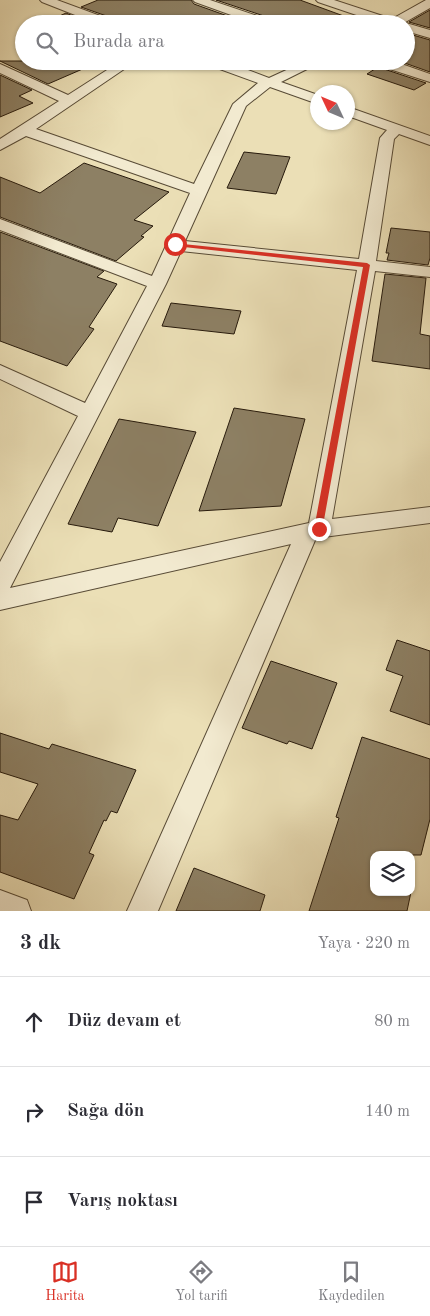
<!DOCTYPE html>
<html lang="tr">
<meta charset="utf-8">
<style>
:root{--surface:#fff;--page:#f2f2f3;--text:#2b2b33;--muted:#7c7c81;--line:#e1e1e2;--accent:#d93025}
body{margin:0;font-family:"Old Standard TT",serif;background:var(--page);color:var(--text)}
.controls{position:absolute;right:15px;bottom:15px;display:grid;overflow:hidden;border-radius:10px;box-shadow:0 1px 4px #0004}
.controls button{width:45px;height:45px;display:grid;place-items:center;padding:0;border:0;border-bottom:1px solid var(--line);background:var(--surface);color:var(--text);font:25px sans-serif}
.compass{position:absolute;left:310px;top:85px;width:45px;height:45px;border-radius:50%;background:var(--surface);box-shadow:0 1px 4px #0004;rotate:314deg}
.stop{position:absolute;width:15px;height:15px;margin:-11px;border:4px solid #d93025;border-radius:50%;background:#fff}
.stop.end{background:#d93025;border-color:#fff;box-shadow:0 1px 5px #0008}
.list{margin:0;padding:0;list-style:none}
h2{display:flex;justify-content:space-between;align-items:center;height:65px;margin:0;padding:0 20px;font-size:21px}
h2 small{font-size:16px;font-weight:400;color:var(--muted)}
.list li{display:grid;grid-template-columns:32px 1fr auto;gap:15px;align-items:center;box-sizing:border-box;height:90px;padding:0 20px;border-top:1px solid var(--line)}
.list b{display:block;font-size:19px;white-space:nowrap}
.list em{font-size:16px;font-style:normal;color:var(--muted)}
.icon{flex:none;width:28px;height:28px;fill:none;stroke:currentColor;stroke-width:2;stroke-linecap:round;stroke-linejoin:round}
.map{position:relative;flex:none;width:430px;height:911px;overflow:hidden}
.search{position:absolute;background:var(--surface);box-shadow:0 1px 4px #0004;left:15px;right:15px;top:15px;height:55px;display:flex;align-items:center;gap:12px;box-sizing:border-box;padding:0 18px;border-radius:28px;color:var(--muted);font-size:19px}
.sheet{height:335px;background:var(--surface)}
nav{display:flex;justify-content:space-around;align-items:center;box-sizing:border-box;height:70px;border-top:1px solid var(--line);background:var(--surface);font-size:14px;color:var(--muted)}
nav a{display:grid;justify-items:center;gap:2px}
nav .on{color:var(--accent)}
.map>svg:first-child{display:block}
.building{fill:#8d8064;stroke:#271a0c}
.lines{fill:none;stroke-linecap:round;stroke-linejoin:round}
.minor-casing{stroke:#584b36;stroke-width:2}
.minor{fill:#f2ead0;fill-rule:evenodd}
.route{fill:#d93025}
</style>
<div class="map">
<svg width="430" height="911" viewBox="0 0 430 911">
<rect width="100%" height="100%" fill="#ebdfb6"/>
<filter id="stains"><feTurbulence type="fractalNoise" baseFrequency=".004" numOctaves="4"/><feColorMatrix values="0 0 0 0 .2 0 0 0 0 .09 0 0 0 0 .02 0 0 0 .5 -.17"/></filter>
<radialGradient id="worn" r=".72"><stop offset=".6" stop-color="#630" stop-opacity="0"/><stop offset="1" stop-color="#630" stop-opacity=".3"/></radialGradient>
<path class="building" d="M98,0H191L194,4L250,24H118L115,19L81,7Z
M216,0H300L360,22L359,24H276L273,19Z
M430,10V28L409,22Z
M66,13L92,24H42Z
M406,33L430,40V72L399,61H406Z
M0,61H101L48,84Z
M378,67L426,83L414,90L367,74Z
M0,75L32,90L19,96L33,103L0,117Z
M244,152L290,157L276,194L227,188Z
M84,163L169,192L134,220L153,226L141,236L144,237L116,261L0,217V177L40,193Z
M391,228L430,232V258L428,265L387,260L389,253H386Z
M0,232L104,271L97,277L117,284L89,327L94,329L67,366L0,341Z
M385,274L426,278L420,334L430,336V369L372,361Z
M171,303L241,311L234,334L162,326Z
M234,408L305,419L281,506L199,511Z
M119,419L196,432L158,526L118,518L112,532L68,524Z
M397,640L430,651V725L390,711L403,676L386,670Z
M271,661L337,683L312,749L289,741L287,744L242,728Z
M0,733L49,749L52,744L136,770L117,813L111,811L106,821L104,820L89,853L94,855L74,899L0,872V815L18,820L38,784L0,772Z
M362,737L430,759V819L421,855H374V892H411L407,911H309L339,818L336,817Z
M194,868L265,895L260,911H176Z"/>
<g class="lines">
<g class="minor-casing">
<path id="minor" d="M40,0H57L114,21L116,24H98L42,2Z
M193,0H210L272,21L274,24H256L195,2Z
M316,0H334L392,19L426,0H430V8L402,24H383L318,2Z
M406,23L430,30V38L406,31V24H404Z
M121,61H136L36,129L194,184L233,104L258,83L206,64L205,61H224L269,78L306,61H323L281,82L318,95V104L270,87L246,106L185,241L359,259L380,138L387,130L348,116V107L430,136V145L399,134L394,139L376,261L430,267V277L375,271L332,519L430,507V523L316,538L158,911H127L291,544L0,610V562L78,416L0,379V365L85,403L147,286L0,230V219L152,276L190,193L26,136L0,150V139L59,101L0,73V64L68,95ZM181,251L357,270L309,523L10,588L166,284Z
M373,61H393L430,74V82L374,64Z
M0,890L27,900L31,911H0Z"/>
</g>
<use href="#minor" class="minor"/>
</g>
<path class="route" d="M173,243L367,263L370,265L322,531L319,532L314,529L363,267L175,246H173Z"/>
<rect width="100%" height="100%" filter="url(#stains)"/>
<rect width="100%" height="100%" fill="url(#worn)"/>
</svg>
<div class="controls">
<button><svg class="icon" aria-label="layers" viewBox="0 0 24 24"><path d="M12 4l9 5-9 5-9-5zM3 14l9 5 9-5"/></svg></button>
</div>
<svg class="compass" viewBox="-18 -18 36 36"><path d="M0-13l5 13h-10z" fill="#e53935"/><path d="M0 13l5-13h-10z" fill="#7c7c81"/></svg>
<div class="stop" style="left:175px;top:244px"></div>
<div class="stop end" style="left:319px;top:529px"></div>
<div class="search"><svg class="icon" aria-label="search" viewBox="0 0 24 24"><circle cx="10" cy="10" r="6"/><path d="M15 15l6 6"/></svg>Burada ara</div>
</div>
<section class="sheet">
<h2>3 dk<small>Yaya · 220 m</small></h2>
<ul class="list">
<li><svg class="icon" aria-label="ahead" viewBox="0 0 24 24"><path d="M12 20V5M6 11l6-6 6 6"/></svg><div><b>Düz devam et</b></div><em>80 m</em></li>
<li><svg class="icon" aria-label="right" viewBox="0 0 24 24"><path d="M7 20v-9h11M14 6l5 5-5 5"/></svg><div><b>Sağa dön</b></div><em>140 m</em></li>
<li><svg class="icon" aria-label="arrive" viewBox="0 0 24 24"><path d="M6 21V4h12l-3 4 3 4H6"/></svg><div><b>Varış noktası</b></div></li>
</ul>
</section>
<nav>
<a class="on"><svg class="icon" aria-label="map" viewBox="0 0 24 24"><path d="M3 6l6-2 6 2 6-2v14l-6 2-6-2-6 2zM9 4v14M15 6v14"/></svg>Harita</a>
<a><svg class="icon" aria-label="directions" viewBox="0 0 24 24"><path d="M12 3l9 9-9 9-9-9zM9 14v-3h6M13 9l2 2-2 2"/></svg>Yol tarifi</a>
<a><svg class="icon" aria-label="saved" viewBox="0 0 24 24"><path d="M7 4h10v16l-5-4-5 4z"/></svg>Kaydedilen</a>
</nav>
